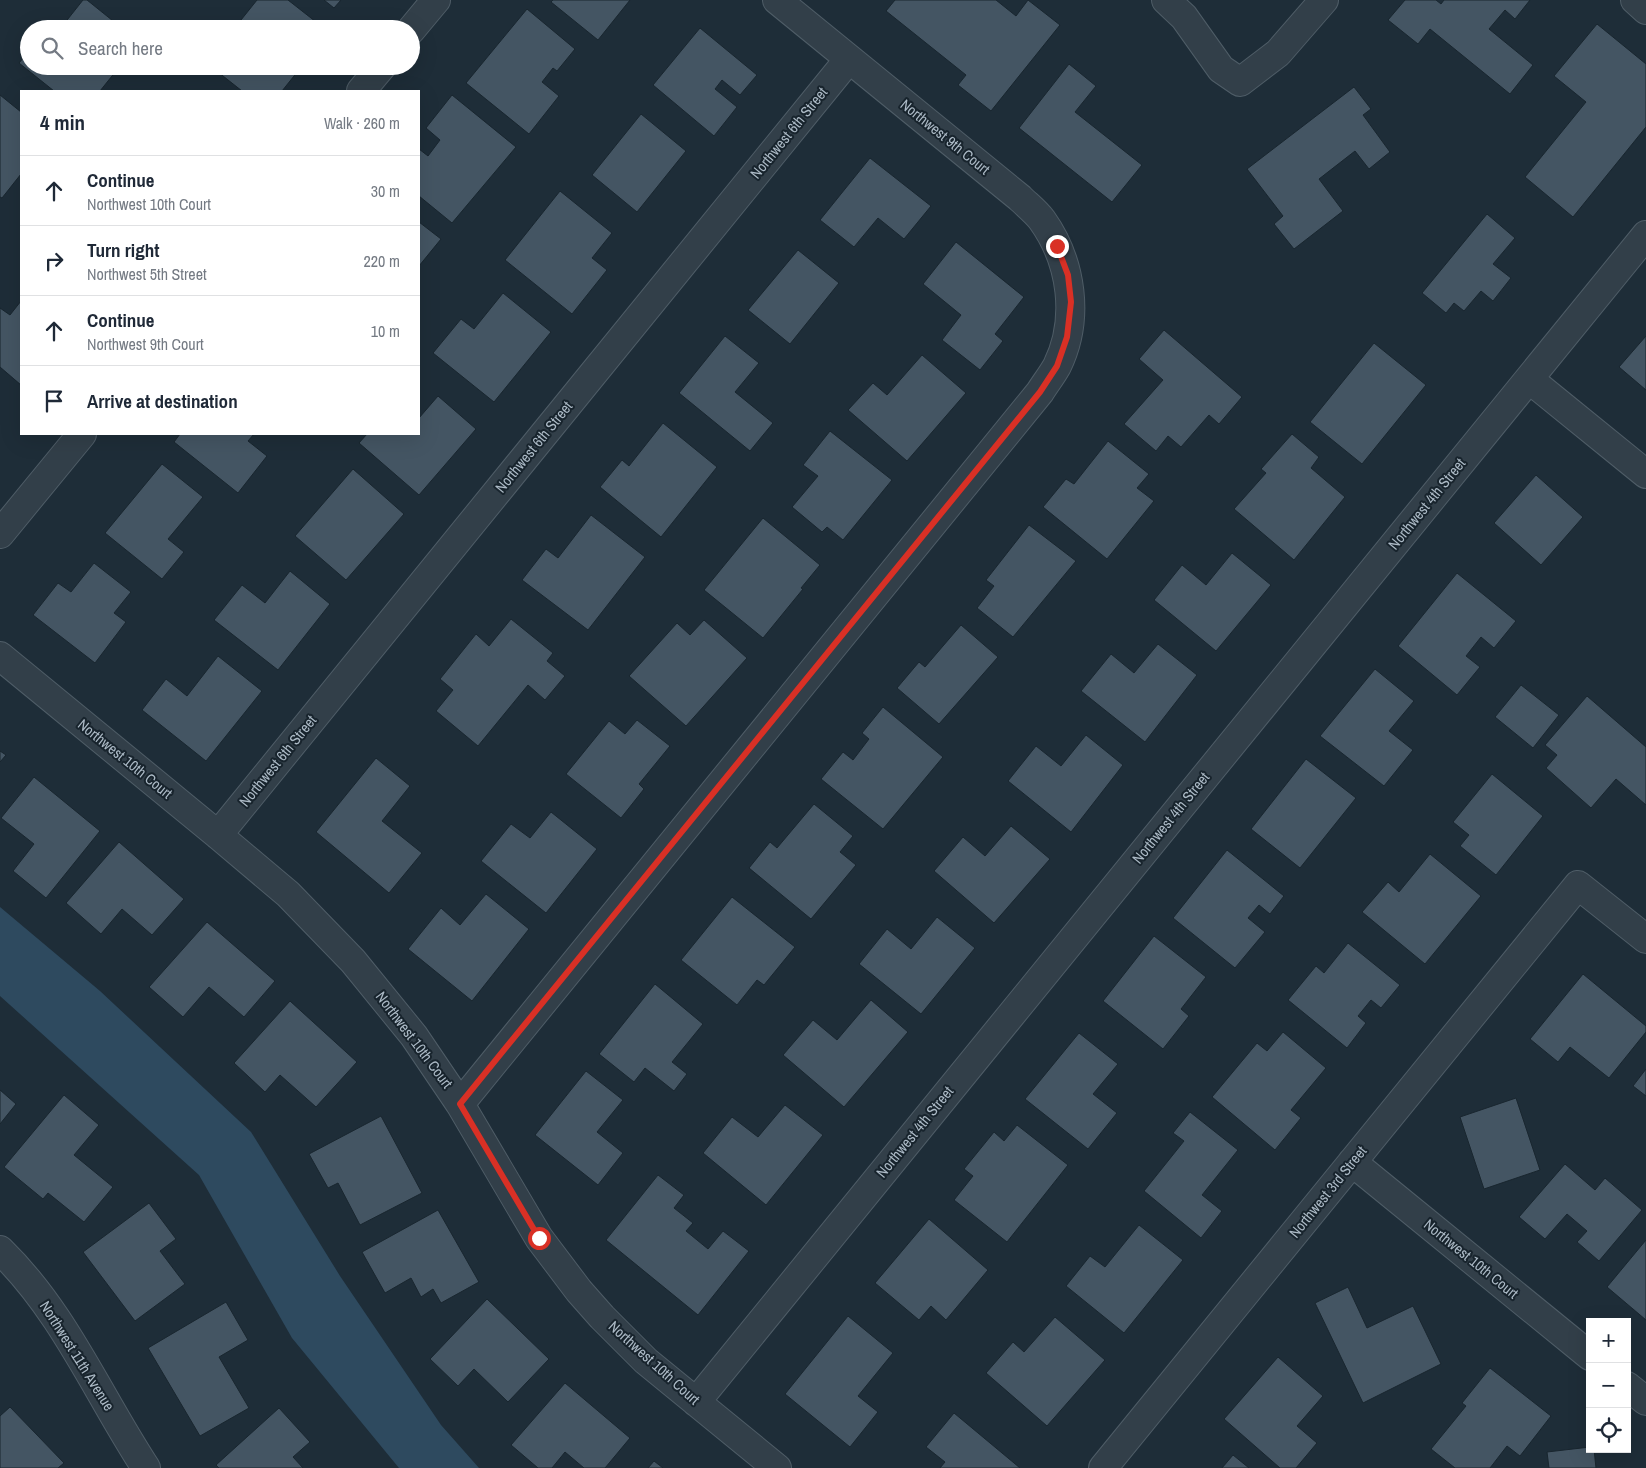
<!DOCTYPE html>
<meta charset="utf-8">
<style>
:root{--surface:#fff;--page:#f2f2f3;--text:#1f2937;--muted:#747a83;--line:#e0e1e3}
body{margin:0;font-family:"Archivo Narrow",sans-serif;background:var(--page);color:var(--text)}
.controls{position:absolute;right:15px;bottom:15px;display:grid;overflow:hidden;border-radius:0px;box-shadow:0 5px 20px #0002}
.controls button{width:45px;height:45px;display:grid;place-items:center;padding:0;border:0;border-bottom:1px solid var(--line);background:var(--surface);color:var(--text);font:25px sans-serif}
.stop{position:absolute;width:15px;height:15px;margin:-11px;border:4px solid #d93025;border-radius:50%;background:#fff}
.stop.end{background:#d93025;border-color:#fff;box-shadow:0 1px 5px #0008}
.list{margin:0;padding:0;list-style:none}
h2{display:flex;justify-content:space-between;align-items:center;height:65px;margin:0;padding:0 20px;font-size:21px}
h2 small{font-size:16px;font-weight:400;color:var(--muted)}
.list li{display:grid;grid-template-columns:32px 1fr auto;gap:15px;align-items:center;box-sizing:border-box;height:70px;padding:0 20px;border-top:1px solid var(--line)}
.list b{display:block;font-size:19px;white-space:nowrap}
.list p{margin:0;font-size:16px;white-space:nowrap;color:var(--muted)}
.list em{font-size:16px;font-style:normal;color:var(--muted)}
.icon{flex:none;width:28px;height:28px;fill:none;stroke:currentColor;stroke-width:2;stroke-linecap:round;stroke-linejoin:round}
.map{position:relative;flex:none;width:1646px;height:1468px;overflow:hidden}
.search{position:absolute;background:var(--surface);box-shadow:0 5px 20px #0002;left:20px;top:20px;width:400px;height:55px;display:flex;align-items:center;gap:12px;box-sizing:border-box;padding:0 18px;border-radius:28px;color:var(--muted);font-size:19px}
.panel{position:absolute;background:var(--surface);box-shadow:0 5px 20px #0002;left:20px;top:90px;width:400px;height:345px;border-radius:0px}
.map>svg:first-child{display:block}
.water{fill:#2e4a5f}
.building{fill:#445563;stroke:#19262f}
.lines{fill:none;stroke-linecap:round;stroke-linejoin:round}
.minor-casing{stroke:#4f5d67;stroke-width:30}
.minor{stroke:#323f49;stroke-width:28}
.route{stroke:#d93025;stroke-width:6}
.labels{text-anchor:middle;stroke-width:4;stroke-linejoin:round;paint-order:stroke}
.street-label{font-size:15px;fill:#acbac6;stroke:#18242d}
</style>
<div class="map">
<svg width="1646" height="1468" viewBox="0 0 1646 1468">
<rect width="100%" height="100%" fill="#1e2d38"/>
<path class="water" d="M0,907L100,991L251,1132L340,1276L441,1425L479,1468H399L292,1338L199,1175L0,996Z"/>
<path class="building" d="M83,0H87L123,29H60Z
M257,0H288L325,29H242L237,25Z
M324,0H341L334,8Z
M553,0H630L598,40L551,2Z
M895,0H996L1016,16L1028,0L1060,25L991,111L958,85L966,75L886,11Z
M1405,0H1436L1441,4L1444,0H1530L1515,19L1505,10L1489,29L1533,65L1510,94L1430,29L1418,44L1388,20Z
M527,9L575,49L557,71L553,68L542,82L559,96L529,134L466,83Z
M1597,24L1646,64V127L1573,217L1525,177L1586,102L1554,76Z
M700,28L757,75L740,95L722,80L715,89L737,107L714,136L653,85Z
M29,51V66H120L100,91H54L19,63Z
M1069,64L1096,86L1075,112L1142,165L1112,202L1019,128Z
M222,66H302L282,91H242L218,72Z
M1354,87L1371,109L1363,115L1390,152L1369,169L1355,151L1319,179L1343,211L1294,249L1274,224L1283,216L1247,169Z
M0,95L21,112V174L2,198L0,197Z
M452,95L516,147L452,223L419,196V149L428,156L440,140L426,128Z
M641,114L686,151L637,212L592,175Z
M870,158L931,206L904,239L878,218L854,247L820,220Z
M560,191L612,233L592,258L607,270L572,314L505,260Z
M1487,214L1515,238L1493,264L1511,278L1493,301L1481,291L1464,311L1454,303L1446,313L1422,293Z
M419,222L441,239L419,266Z
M956,242L1024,297L995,334L1003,341L980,370L942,340L961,315L923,284Z
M798,250L839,283L790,344L748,310Z
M503,293L551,332L494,402L433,353L461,319L474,329Z
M21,301V385L0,367V308L10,315Z
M1164,330L1242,397L1219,424L1209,415L1181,447L1168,436L1156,451L1124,424L1163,380L1139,359Z
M725,336L759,363L735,392L773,423L750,451L679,393Z
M1646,336V390L1619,367Z
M1374,343L1426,385L1362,464L1310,422Z
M922,355L966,393L907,461L848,410L873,383L887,395Z
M438,396L476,429L419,495L359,443L367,434H419V418Z
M663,423L717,467L661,537L600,487L622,460L629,466Z
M830,431L892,480L843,540L827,527L822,532L792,507L818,476L803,465Z
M180,434H254L248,441L267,456L238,493L174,442Z
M1292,434L1319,457L1311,468L1345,497L1294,560L1234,509L1266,473L1261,469Z
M1108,441L1149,474L1137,488L1154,501L1107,559L1043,507L1066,479L1074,484Z
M162,464L203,497L168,539L184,552L162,579L105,533Z
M353,469L404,514L346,580L295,536Z
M1536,475L1583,517L1541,565L1494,523Z
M591,515L645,557L588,630L522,580L546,549L558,558Z
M763,518L820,565L801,588L803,589L763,638L704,590Z
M1029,525L1076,561L1013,637L977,608L994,586L986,580Z
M1232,553L1271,585L1216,651L1154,600L1182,565L1206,585Z
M94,563L131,592L114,613L126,622L95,663L33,615L58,583L71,592Z
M290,571L330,604L278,670L214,620L242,585L265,603Z
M1457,573L1516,621L1494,648L1481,637L1466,656L1480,667L1457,695L1398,646Z
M511,619L553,653L547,661L565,676L545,700L528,685L478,746L436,711L453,690L440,679L476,634L489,646Z
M704,620L747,658L686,726L629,676L677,623L690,635Z
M961,625L998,657L939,724L897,688L919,662L925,667Z
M1158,644L1197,675L1145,742L1081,691L1111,654L1134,673Z
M218,656L262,691L206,761L142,710L166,679L187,696Z
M1375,669L1414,701L1389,731L1413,750L1384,786L1320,736Z
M1521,685L1559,715L1533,748L1495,717Z
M1587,696L1646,747V805L1616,779L1591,808L1546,768L1557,755L1545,745Z
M883,707L943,757L883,829L821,779L843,752L853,760L869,739L862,733Z
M637,720L670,746L639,784L644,789L621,818L566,774L609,721L625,734Z
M1086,735L1123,765L1071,832L1008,781L1036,746L1061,766Z
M0,751L6,755L0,762Z
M376,758L410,786L382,821L422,853L389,893L316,832Z
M1306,759L1356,798L1300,868L1251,829Z
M1492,774L1543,816L1496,875L1460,846L1469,835L1453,822Z
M34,777L100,831L46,898L13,871L34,844L1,818Z
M814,804L853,836L840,852L856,865L811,919L749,868L770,842L777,848Z
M551,812L597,849L546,913L481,861L511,824L530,838Z
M1011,826L1050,859L994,923L934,871L963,837L985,856Z
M119,842L184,899L152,935L122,909L101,934L66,903Z
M1227,850L1284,896L1270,914L1259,905L1248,918L1265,932L1235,968L1173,918Z
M1430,854L1481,896L1425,964L1362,912L1388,882L1399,892Z
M486,894L529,929L472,1001L408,949L441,908L460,925Z
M732,897L795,947L764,985L757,980L737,1005L681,960Z
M937,917L975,948L921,1014L859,964L887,929L911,949Z
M207,922L275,981L244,1017L209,987L183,1017L149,987Z
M1154,936L1206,977L1181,1009L1189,1016L1163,1049L1103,1001Z
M1348,943L1400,985L1381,1008L1371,1000L1358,1016L1366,1023L1347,1048L1288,1000L1316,966L1324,973Z
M1583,974L1646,1026V1032L1609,1078L1570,1047L1558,1062L1530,1039Z
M655,984L703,1024L672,1062L687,1074L674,1091L645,1068L634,1082L599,1054Z
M871,1000L908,1032L844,1107L783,1055L813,1020L837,1040Z
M290,1001L357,1062L316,1107L280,1075L265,1092L234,1063Z
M1283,1032L1326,1068L1291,1110L1301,1118L1275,1150L1212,1097L1257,1043L1267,1051Z
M1079,1033L1118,1064L1093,1094L1117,1113L1088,1149L1025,1099Z
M1646,1069V1096L1633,1086Z
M586,1071L623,1100L597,1132L623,1153L598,1185L535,1135Z
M0,1090L16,1104L0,1124Z
M64,1095L99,1125L74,1155L113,1187L84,1222L48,1193L43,1199L4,1167Z
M1516,1098L1540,1170L1484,1189L1460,1117Z
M785,1105L823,1135L766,1205L703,1153L732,1117L758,1137Z
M1190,1112L1238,1150L1202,1195L1222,1211L1201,1238L1144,1191L1184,1141L1173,1133Z
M381,1116L422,1193L360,1225L338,1183L328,1188L309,1154Z
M1017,1125L1068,1165L1007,1242L954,1200L973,1176L964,1169L994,1132L1004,1141Z
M1565,1164L1595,1190L1605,1178L1642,1210L1599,1261L1577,1242L1587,1231L1567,1214L1545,1239L1519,1217Z
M658,1175L684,1195L674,1208L693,1223L686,1231L708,1249L723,1231L749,1251L698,1315L606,1240Z
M149,1203L176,1239L160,1251L185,1284L135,1321L83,1252Z
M438,1210L479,1282L441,1303L433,1289L421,1297L411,1278L385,1293L362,1252Z
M929,1219L988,1270L946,1320L931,1306L919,1320L875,1283Z
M1139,1225L1183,1260L1124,1333L1066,1286L1090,1256L1105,1267Z
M1646,1240V1320L1607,1287Z
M1348,1287L1367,1328L1413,1306L1441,1364L1363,1403L1315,1303Z
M487,1299L549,1359L508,1402L474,1369L458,1386L430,1359Z
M226,1302L248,1340L219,1357L249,1408L200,1436L148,1348Z
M848,1316L893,1353L858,1396L878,1412L850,1447L785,1394Z
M1055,1317L1105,1360L1047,1426L986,1373L1013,1342L1024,1352Z
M1278,1357L1323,1396L1297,1426L1317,1443L1296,1468H1280L1224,1419Z
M1490,1368L1551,1416L1520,1456L1507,1446L1490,1468H1455L1431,1449L1466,1406L1462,1403Z
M565,1383L630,1438L605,1468H584L565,1452L552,1468H538L511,1445Z
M10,1407L64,1463L58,1468H0V1416Z
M279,1408L310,1442L293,1457L303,1468H219L216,1465Z
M954,1413L1020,1468H940L945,1462L926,1447Z
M1590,1447V1449H1594L1596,1468H1549L1547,1452Z
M1233,1455L1249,1468H1222Z
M654,1461L663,1468H648Z"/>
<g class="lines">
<g class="minor-casing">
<path id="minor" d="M1166,0L1184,17L1221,69L1240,82L1278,53L1324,0
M1635,0L1646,10
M411,30L436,0
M361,91L382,66
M1529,379L1646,474
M0,534L82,434
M0,656L218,835L288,894L353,961L414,1036L460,1104L539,1238L579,1291L602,1317L646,1361L777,1468
M218,835L849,59
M460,1104L1040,392C1045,384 1052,375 1057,366C1080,319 1072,262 1042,220C1036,212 1027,205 1020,198L777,0
M1352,1162L1590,1356
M0,1250C64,1312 98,1395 146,1468
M1627,1386L1646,1401
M696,1402L1646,235
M1103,1468L1578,885L1646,939"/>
</g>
<use href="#minor" class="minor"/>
</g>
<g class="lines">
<path class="route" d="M539,1238L460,1104L1040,392L1057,366L1067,337L1071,302L1068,275L1057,246"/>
</g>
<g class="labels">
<g class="street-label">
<text transform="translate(789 133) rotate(-51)" y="5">Northwest 6th Street</text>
<text transform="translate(945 137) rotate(39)" y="5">Northwest 9th Court</text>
<text transform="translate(534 447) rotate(-51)" y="5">Northwest 6th Street</text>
<text transform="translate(1427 504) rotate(-51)" y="5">Northwest 4th Street</text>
<text transform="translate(125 759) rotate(39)" y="5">Northwest 10th Court</text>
<text transform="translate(278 761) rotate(-51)" y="5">Northwest 6th Street</text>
<text transform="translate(1171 818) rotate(-51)" y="5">Northwest 4th Street</text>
<text transform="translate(414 1040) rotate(53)" y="5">Northwest 10th Court</text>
<text transform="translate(915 1132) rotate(-51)" y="5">Northwest 4th Street</text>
<text transform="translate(1328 1192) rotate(-51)" y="5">Northwest 3rd Street</text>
<text transform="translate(1471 1259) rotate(39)" y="5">Northwest 10th Court</text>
<text transform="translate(77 1356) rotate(58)" y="5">Northwest 11th Avenue</text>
<text transform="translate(654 1363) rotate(42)" y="5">Northwest 10th Court</text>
</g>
</g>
</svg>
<div class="controls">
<button>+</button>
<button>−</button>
<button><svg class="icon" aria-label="locate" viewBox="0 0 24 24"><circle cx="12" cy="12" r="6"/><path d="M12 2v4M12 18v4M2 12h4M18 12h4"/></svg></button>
</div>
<div class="stop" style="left:539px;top:1238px"></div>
<div class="stop end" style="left:1057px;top:246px"></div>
<div class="search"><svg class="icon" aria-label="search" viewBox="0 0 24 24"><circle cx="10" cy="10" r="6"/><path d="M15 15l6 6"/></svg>Search here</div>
<section class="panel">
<h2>4 min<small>Walk · 260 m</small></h2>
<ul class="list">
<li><svg class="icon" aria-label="ahead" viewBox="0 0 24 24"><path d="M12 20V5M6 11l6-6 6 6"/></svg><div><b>Continue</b><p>Northwest 10th Court</p></div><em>30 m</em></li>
<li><svg class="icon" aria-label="right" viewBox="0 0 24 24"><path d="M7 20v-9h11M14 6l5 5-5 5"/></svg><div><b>Turn right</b><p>Northwest 5th Street</p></div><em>220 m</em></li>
<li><svg class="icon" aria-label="ahead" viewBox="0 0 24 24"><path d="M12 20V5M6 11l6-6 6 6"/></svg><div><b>Continue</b><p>Northwest 9th Court</p></div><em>10 m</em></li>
<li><svg class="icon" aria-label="arrive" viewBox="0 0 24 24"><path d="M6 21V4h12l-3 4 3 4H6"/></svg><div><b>Arrive at destination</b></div></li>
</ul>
</section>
</div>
